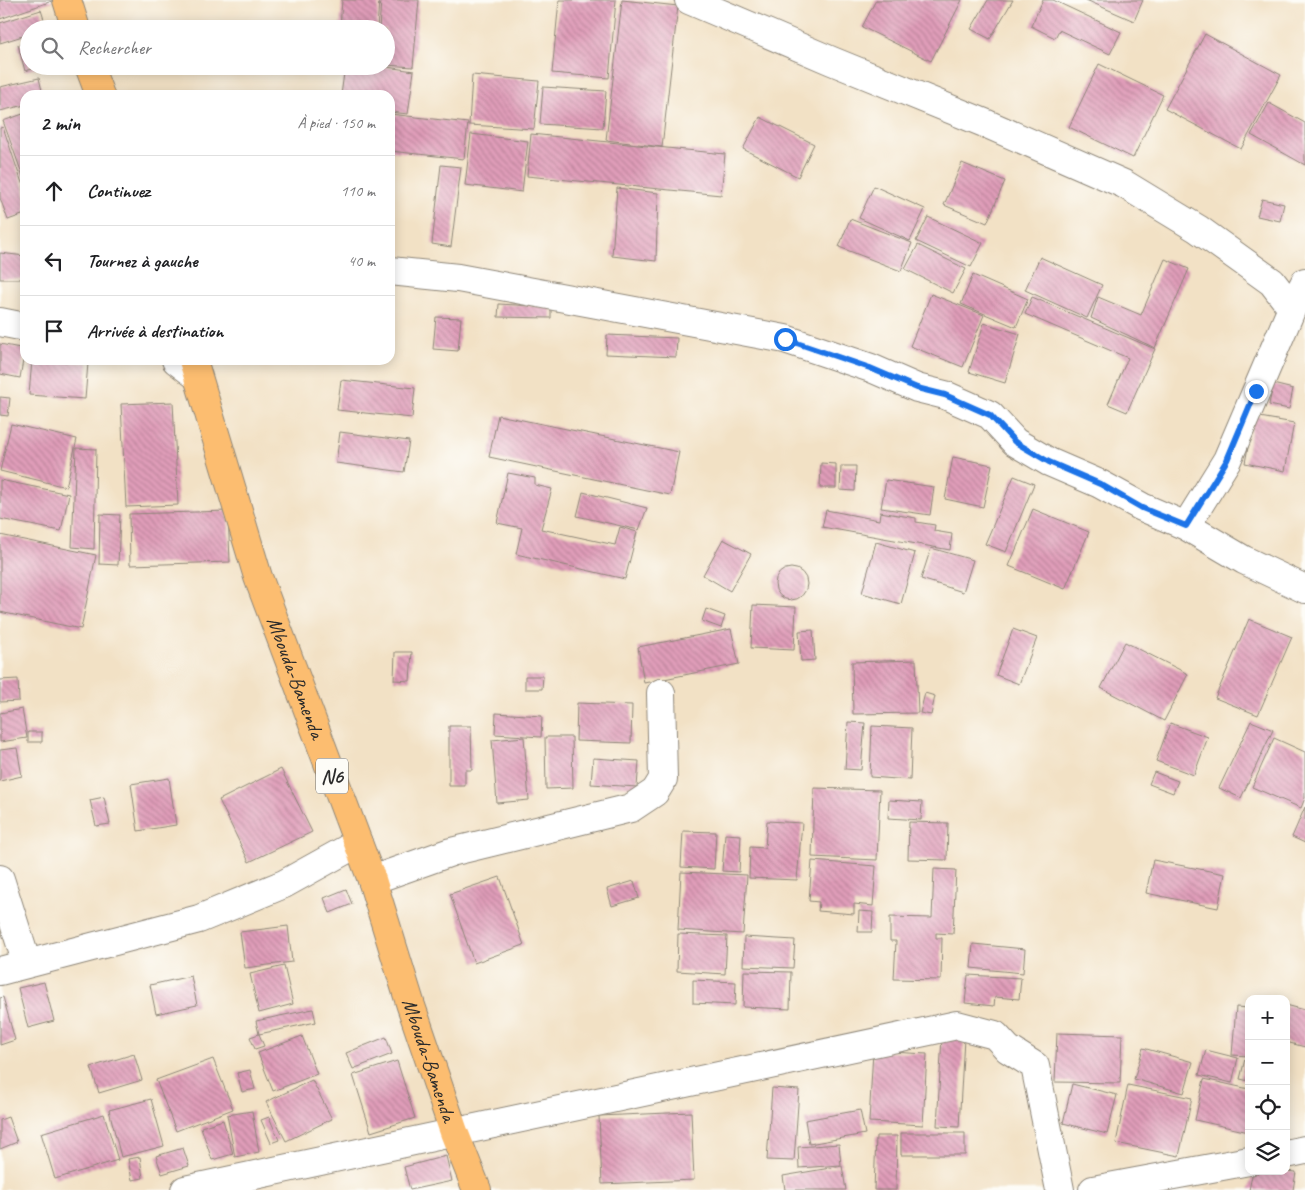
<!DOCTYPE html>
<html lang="fr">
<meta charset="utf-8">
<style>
:root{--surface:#fff;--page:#f6f6f6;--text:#202124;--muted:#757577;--line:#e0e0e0}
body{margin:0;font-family:Caveat,sans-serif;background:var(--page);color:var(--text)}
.controls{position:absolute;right:15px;bottom:15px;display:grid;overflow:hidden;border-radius:10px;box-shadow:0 2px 12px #0003}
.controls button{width:45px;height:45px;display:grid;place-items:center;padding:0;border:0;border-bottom:1px solid var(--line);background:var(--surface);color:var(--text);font:25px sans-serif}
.stop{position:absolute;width:15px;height:15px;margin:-11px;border:4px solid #1a73e8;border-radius:50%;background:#fff}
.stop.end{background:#1a73e8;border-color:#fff;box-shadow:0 1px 5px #0008}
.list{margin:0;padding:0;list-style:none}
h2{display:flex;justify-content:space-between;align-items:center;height:65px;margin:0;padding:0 20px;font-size:21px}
h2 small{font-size:16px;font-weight:400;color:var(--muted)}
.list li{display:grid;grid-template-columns:32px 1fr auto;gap:15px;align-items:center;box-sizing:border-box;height:70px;padding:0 20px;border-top:1px solid var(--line)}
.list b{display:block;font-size:19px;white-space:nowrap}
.list em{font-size:16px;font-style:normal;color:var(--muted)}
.icon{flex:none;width:28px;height:28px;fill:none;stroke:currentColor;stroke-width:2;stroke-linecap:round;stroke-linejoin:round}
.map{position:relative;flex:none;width:1305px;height:1190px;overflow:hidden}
.search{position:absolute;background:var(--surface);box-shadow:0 2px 12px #0003;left:20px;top:20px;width:375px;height:55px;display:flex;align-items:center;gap:12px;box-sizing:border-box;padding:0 18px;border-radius:28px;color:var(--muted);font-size:19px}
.panel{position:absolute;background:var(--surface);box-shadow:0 2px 12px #0003;left:20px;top:90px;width:375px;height:275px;border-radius:15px}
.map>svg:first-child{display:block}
.building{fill:url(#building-back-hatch)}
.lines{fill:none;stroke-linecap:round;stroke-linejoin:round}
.minor-casing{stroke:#8e8678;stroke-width:30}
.highway-casing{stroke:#8e8678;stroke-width:30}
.minor{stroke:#fff;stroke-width:28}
.highway{stroke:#fcbd6f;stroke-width:28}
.route{stroke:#1a73e8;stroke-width:6}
.labels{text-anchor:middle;stroke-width:4;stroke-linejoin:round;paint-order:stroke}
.shield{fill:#fdfcf7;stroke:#6a6a68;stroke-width:1}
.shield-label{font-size:20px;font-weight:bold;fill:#2b2b2b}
.street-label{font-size:21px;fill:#2b2b2b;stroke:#fdfcf7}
</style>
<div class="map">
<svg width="1305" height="1190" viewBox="0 0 1305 1190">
<defs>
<pattern id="building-back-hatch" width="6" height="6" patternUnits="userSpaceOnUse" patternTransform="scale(1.25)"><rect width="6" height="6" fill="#e09db9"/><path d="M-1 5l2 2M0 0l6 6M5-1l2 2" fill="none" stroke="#b68097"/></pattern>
</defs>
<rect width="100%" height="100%" fill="#fdfcf7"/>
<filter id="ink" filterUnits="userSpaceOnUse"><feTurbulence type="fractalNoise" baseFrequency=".02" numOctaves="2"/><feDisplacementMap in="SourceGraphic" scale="10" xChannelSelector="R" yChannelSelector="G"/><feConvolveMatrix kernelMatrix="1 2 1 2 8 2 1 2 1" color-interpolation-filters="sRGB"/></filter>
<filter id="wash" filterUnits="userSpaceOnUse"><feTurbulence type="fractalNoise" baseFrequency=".0096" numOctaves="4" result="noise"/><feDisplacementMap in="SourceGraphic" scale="20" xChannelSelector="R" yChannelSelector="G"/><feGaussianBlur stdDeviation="1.12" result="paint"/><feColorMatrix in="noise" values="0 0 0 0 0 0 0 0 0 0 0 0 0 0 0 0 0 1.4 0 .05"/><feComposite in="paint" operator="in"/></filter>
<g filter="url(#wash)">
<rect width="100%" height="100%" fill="#f2e1c5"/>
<g id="blocks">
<path class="building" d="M0,0H55L0,19Z
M342,0H379L377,29H340Z
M381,0H419L413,67L386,65V29H379Z
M559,0H616L609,78L552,73Z
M622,0L678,6L662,147L606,140Z
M876,0H962L931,61L862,27Z
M988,0H1013L990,39L971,29Z
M1043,0H1053L1121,32L1110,54L1059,30L1055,38L1031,26Z
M1086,0H1143L1134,21Z
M41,10L47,29H29V34L0,43V23Z
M1205,34L1281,75L1241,149L1165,109Z
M29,42V66L39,67L25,71L18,45Z
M1099,64L1163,95L1133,158L1069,127Z
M345,66H380L414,71L408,114L390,112V95H341Z
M472,75L539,81L534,129L469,125Z
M39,78L43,95H25V105L0,111V87Z
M543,87L606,91L603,128L540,124Z
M1269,103L1305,123V165L1251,135Z
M23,114L25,121V182L3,121Z
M390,114L468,123L464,159L390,151Z
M760,117L814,144L798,177L743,149Z
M3,127L25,192V214L8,220L0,198V128Z
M471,134L528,141L522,192L465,185Z
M531,134L725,154L721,195L527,176Z
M962,163L1005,181L987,223L944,205Z
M441,165L461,167L451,247L432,244Z
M874,186L925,209L910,241L859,218Z
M617,188L658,193L656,261L612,256Z
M1262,199L1284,204L1280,221L1257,216Z
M928,217L983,243L971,267L916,241Z
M850,219L912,243L901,271L839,247Z
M918,245L966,269L953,293L905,269Z
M0,253L25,256V279H0Z
M1040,257L1102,285L1087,318L1025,290Z
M1165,259L1189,269L1155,348L1091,318L1098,297L1141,315Z
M973,275L1028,299L1016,327L961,304Z
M931,294L984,315L963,367L910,346Z
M1032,297L1155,349L1127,412L1108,404L1128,358L1025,314Z
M499,304L551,307V318L498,317Z
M436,317L461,318L458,351L433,349Z
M984,323L1020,334L1005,383L969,372Z
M607,335L677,338L676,357L606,354Z
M0,344L25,349L20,378L0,374Z
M32,360L88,363L85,399L29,395Z
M341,380L415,388L412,418L337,410Z
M1273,384L1293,389L1289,409L1269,405Z
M0,397L10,398L8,416L0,415Z
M173,402L178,505L126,507L121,404Z
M498,415L679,452L670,495L489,457Z
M1254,416L1294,423L1285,471L1245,463Z
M11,424L77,439L66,487L0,471Z
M340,432L409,441L404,472L336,463Z
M76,448L96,449L94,549L72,547Z
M953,457L992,465L983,507L945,499Z
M821,463L836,464V488H820Z
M841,466H856L855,491L840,490Z
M508,473L535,478V485L552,489L541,529L615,545L620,527L637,532L625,579L516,554L522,528L497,523Z
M1014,476L1034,484L1006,552L985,544Z
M0,480L69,494L61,531L0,519Z
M886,480L934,487L930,515L881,508Z
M583,492L647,508L639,530L577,516Z
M1033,509L1089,532L1065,589L1009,566Z
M826,510L879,520L880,512L916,518V522L935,525L934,531L952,534L950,550L822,527Z
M228,511L230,562L130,565L129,514Z
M100,514L120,515L118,565L99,564Z
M0,535L96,555L81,629L0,612Z
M723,539L751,554L730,591L703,575Z
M876,542L915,553L901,604L862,593Z
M931,548L973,560L963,592L921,579Z
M775 584a16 16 0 1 1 32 0a16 16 0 1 1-32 0Z
M753,605L796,607L794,650L751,648Z
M706,609L725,616L721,628L702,621Z
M1249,619L1292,637L1258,715L1215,698Z
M731,629L739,664L644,683L638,647Z
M1013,629L1037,638L1019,684L996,675Z
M813,630L815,660L801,661L799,631Z
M1125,642L1188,674L1164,721L1101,688Z
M395,652H412L410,681L394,680Z
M916,660L918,713L853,714L852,662Z
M525,676H543L542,689H525Z
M18,679L19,701L0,702V680Z
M925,693L935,696L931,715L920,713Z
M577,703L632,705L631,743L576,741Z
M22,709L27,738L0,742V713Z
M496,713L542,716L541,737L495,734Z
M1251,721L1273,730L1241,798L1219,788Z
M848,722L865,723L861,770L845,769Z
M1170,723L1208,737L1194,775L1156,761Z
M449,726H471L472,770H465V786H449Z
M872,726L912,728L910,780L870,777Z
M28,732H42V742H28Z
M524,737L529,800L497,803L492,740Z
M545,737H572L573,788L546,789Z
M1274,738L1305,752V798L1301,808L1252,787Z
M17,748L22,776L0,781V750Z
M593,758L639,761L637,787L591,784Z
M281,769L312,832L249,862L219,800Z
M1154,772L1178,781L1173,793L1149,784Z
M169,778L176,825L138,831L131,784Z
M814,788L880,790L877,860L812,857Z
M104,797L110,824L96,826L90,800Z
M889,800L922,802L921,820L888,818Z
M1305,807V843L1292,837Z
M767,821L802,823L797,880L749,878L750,847L765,848Z
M909,822L948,823L947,860L908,859Z
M683,831L716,832L714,869L681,867Z
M725,834L741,835L739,872L722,871Z
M1153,860L1225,874L1218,908L1146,893Z
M812,861L876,866L873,906L854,904V914L818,911L819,902L809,901Z
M934,869L956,870L953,934L936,933V938H942L941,980L894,979L896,941H890V917L932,918Z
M681,872L747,875L743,934L678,930Z
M500,877L524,945L474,963L450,894Z
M634,881L639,898L612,906L607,889Z
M346,889L352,904L330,913L324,898Z
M859,911L873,912L872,932H858Z
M288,926L292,962L245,968L240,932Z
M678,934L727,936L725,974L677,971Z
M744,937L795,940L793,968L743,966Z
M973,944L1025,949L1023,973L971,968Z
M284,966L293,1004L259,1013L250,974Z
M744,971L791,972L790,1009L743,1007Z
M968,975L1021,978L1019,999L995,997L994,1006L965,1003Z
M191,976L197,1005L156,1014L150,985Z
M693,980L736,982L735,1005L693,1003Z
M44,982L54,1021L28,1028L18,988Z
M3,997L15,1040L0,1045V998Z
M1286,1005L1305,1010V1047L1286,1042Z
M1236,1007L1249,1008V1056L1232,1055Z
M313,1009L316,1022L259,1034L256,1021Z
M1057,1033L1122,1035L1120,1083L1055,1082Z
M259,1034L264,1046L255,1049L250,1037Z
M302,1036L317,1074L273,1091L258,1053Z
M386,1037L392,1054L353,1069L346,1053Z
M942,1037L964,1038L959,1127L937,1126Z
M1143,1048L1193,1062L1184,1093L1134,1079Z
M1206,1050L1238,1058L1232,1083L1199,1075Z
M873,1051L927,1054L923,1125L869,1122Z
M134,1054L142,1080L99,1093L91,1067Z
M213,1059L233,1109L176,1131L156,1080Z
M1245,1059L1249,1060V1081L1240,1079Z
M397,1061L415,1118L371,1132L353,1075Z
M250,1070L255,1089L242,1092L237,1073Z
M1204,1079L1249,1089V1132L1195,1120Z
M312,1080L332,1119L286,1141L266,1102Z
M1072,1084L1117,1095L1107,1134L1063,1123Z
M1128,1085L1192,1098L1179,1156L1116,1143Z
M772,1088L799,1090L794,1161L767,1160Z
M151,1099L164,1146L121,1157L109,1110Z
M860,1110L865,1134L809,1144L805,1120Z
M252,1111L259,1152L235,1157L227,1115Z
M691,1112L694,1180L602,1184L599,1116Z
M104,1114L118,1160L55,1179L41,1133Z
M8,1117L17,1142L0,1149V1120Z
M269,1117L279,1140L271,1143L261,1120Z
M223,1120L233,1154L212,1160L201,1127Z
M901,1133H965V1155H901Z
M876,1136H897L896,1190H874Z
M839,1144L841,1165L799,1168L798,1147Z
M183,1148L189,1166L162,1174L156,1156Z
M446,1156L452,1181L410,1190L404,1167Z
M140,1157L143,1178L132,1180L128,1159Z
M842,1166L846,1190H785L783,1176Z
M1253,1171H1286L1296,1172L1293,1190H1249Z"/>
</g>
</g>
<g filter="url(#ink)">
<use href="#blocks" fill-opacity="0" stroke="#8e8678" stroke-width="1"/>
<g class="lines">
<g class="minor-casing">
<path id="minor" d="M689,0L832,61L987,124L1124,184L1198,229L1272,282L1292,308
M390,271L458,278L785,339L871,368L917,388L945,395L990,415L1015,442L1049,462L1100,484L1142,507L1186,526L1244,560L1305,589
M0,322L25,327
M176,360L197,376
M1186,526L1227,460L1292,308L1305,282
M0,879L27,964
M372,880L451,852L631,808L655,792L663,779L661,693
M0,971L199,919L284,884L358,843
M1286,1154L1305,1150
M185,1190L957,1025L995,1035L1008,1049L1035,1066L1060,1190
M1093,1190L1249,1161"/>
</g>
<g class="highway-casing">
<g id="highway">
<path d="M67,0L76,29"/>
<path d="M89,66L100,95"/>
<path id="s1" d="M193,360L258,577L372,880L411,1006L454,1132L477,1190"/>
</g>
</g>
<use href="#minor" class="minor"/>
<use href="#highway" class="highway"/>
</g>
</g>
<g class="lines" filter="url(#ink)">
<path class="route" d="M785,339L870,368L917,388L945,395L990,415L1015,442L1049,462L1100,484L1142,508L1186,526L1227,460L1256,391"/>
</g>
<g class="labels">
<rect class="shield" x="316" y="758.5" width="32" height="35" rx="4"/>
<g class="shield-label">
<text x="332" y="783">N6</text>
</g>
<g class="street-label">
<text dy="7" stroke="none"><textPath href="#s1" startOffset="334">Mbouda-Bamenda</textPath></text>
<text dy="7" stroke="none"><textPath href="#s1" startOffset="739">Mbouda-Bamenda</textPath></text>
</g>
</g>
</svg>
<div class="controls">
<button>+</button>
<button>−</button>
<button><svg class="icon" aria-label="locate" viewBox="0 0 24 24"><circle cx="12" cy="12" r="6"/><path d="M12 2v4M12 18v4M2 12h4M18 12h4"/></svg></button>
<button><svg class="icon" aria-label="layers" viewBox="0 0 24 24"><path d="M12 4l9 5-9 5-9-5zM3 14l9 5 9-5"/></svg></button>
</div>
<div class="stop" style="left:785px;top:339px"></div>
<div class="stop end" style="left:1256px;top:391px"></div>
<div class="search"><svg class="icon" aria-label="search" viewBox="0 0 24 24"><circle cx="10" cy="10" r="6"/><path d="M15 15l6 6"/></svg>Rechercher</div>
<section class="panel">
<h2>2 min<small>À pied · 150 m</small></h2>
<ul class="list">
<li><svg class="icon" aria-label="ahead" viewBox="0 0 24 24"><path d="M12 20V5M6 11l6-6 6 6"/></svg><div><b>Continuez</b></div><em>110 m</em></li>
<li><svg class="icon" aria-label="left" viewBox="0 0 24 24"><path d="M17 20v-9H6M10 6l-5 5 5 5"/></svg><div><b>Tournez à gauche</b></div><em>40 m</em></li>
<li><svg class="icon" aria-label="arrive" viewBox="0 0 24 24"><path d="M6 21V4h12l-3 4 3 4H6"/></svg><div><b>Arrivée à destination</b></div></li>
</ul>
</section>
</div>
